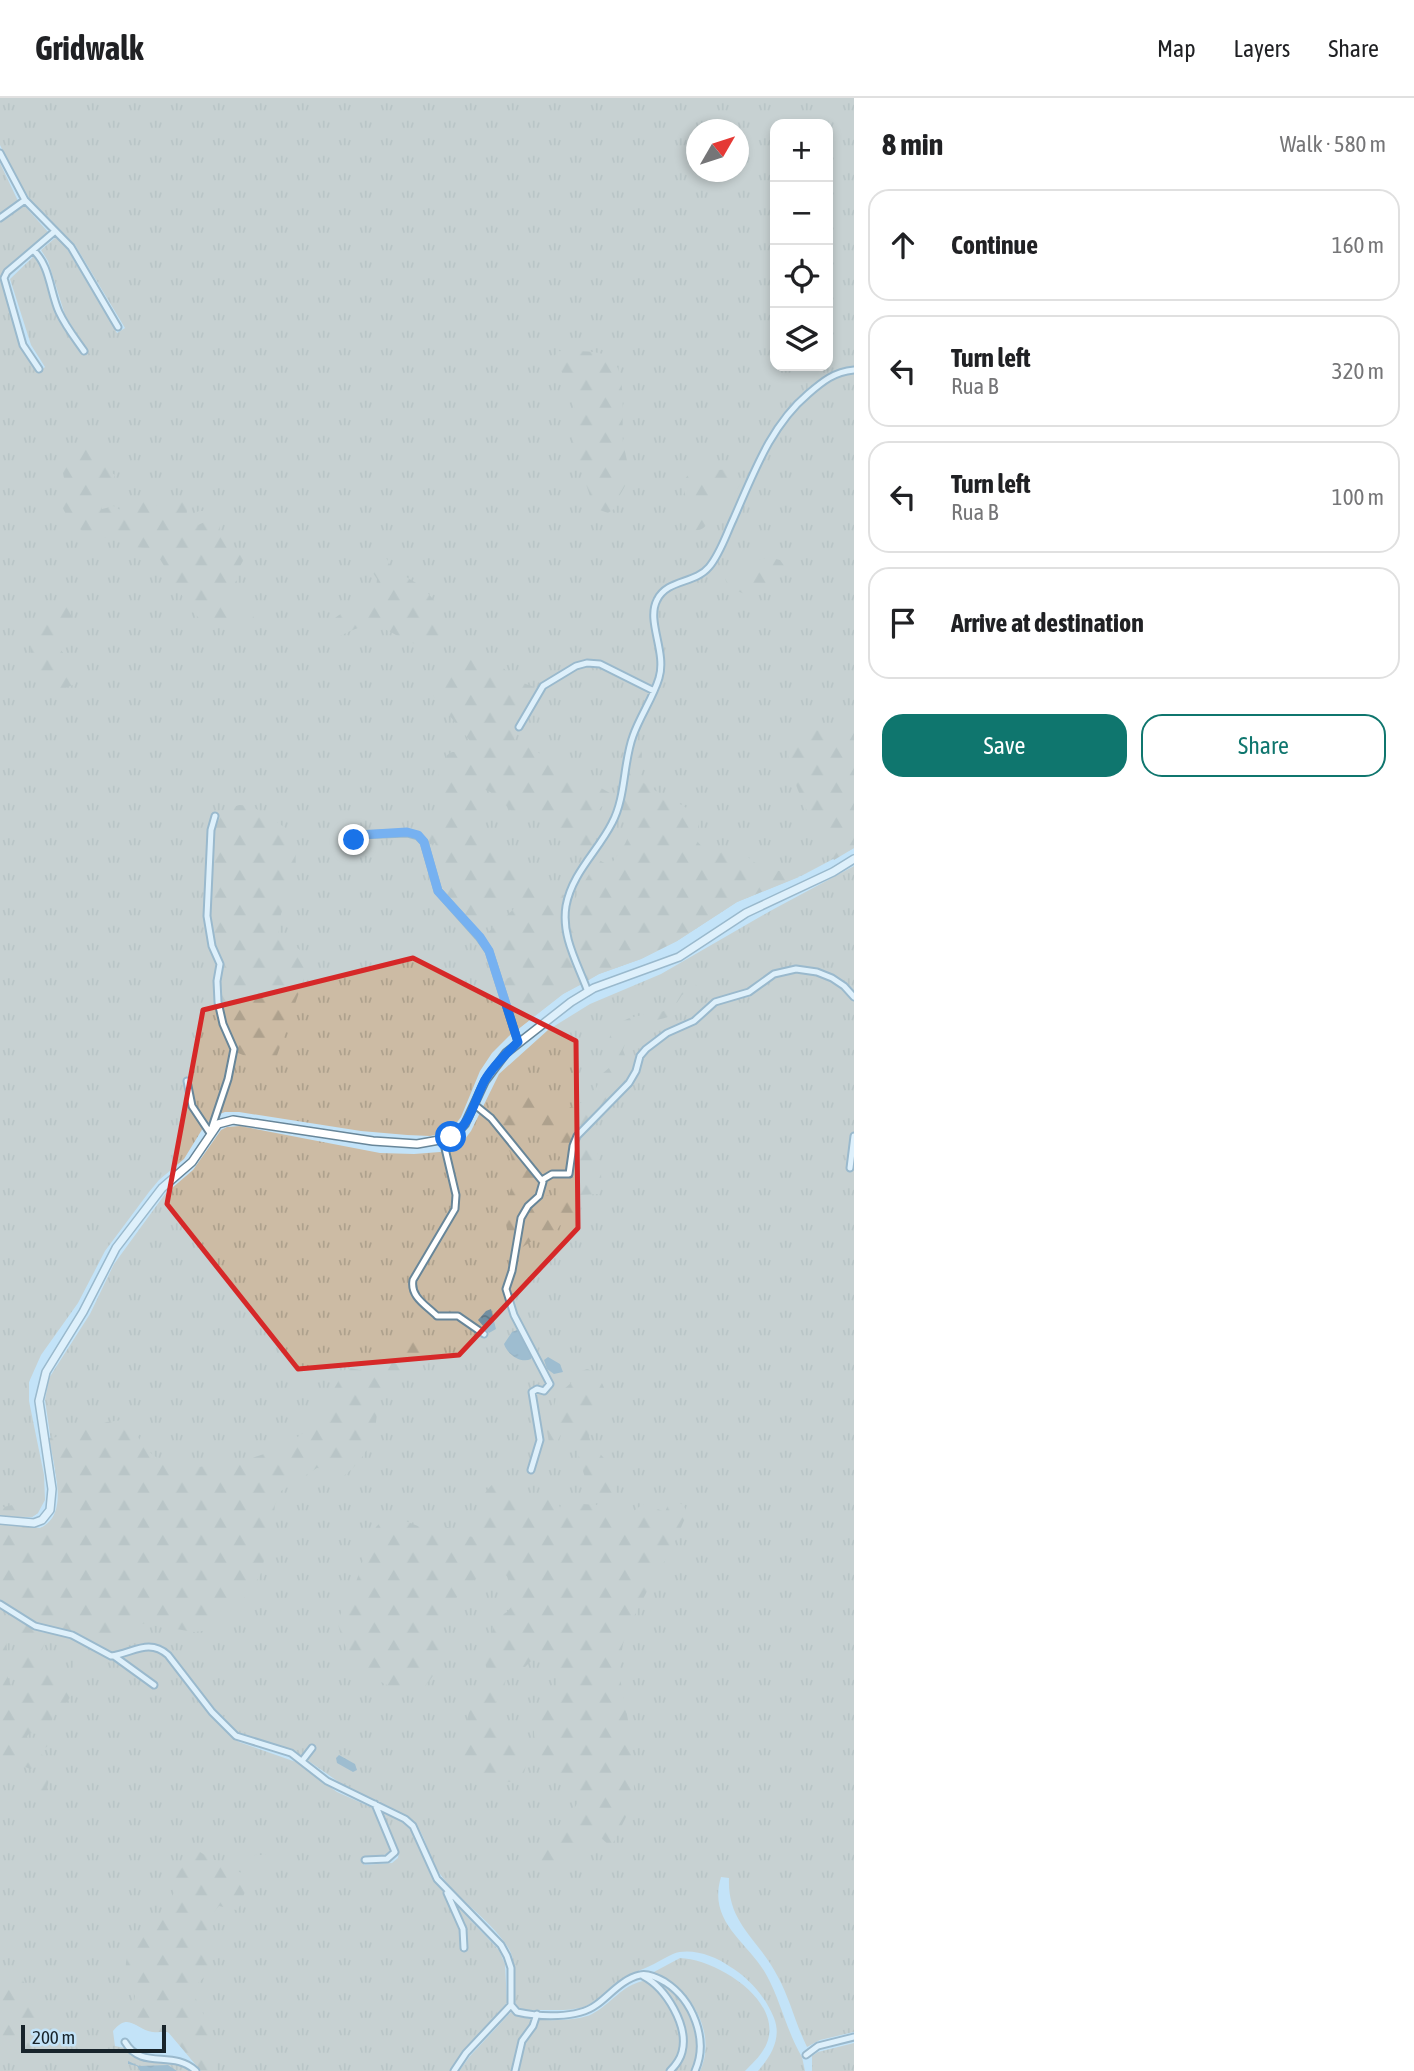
<!DOCTYPE html>
<meta charset="utf-8">
<style>
:root{--surface:#fff;--page:#f6f6f6;--text:#202124;--muted:#757577;--line:#e0e0e0;--accent:#0f766e}
body{margin:0;font-family:"Asap Condensed",sans-serif;background:var(--page);color:var(--text)}
.controls{position:absolute;right:21px;top:21px;display:grid;overflow:hidden;border-radius:14px;box-shadow:0 4px 10px #0003}
.controls button{width:63px;height:63px;display:grid;place-items:center;padding:0;border:0;border-bottom:2px solid var(--line);background:var(--surface);color:var(--text);font:35px sans-serif}
.compass{position:absolute;left:686px;top:21px;width:63px;height:63px;border-radius:50%;background:var(--surface);box-shadow:0 4px 10px #0003;rotate:51deg}
.scale{position:absolute;left:21px;bottom:18px;width:145px;box-sizing:border-box;padding-left:7px;border:4px solid #18242b;border-top:0;font-size:19px;line-height:24px;white-space:nowrap;color:#18242b;-webkit-text-stroke:5px #c3e3f8;paint-order:stroke}
.stop{position:absolute;width:21px;height:21px;margin:-16px;border:5px solid #1a73e8;border-radius:50%;background:#fff}
.stop.end{background:#1a73e8;border-color:#fff;box-shadow:0 2px 7px #0008}
.list{margin:0;padding:0;list-style:none}
h2{display:flex;justify-content:space-between;align-items:center;height:91px;margin:0;padding:0 28px;font-size:30px}
h2 small{font-size:23px;font-weight:400;color:var(--muted)}
.list li{display:grid;grid-template-columns:46px 1fr auto;gap:21px;align-items:center;box-sizing:border-box;height:112px;margin:0 14px 14px;padding:0 14px;border:2px solid var(--line);border-radius:21px}
.list b{display:block;font-size:26px;white-space:nowrap}
.list p{margin:0;font-size:23px;white-space:nowrap;color:var(--muted)}
.list em{font-size:23px;font-style:normal;color:var(--muted)}
.actions{display:flex;gap:14px;padding:21px 28px}
.actions a{flex:1;padding:16px 0;border:2px solid var(--accent);border-radius:21px;text-align:center;font-size:24px;color:var(--accent)}
.actions .main{background:var(--accent);color:#fff}
.icon{flex:none;width:38px;height:38px;fill:none;stroke:currentColor;stroke-width:2;stroke-linecap:round;stroke-linejoin:round}
.map{position:relative;flex:none;width:854px;height:1973px;overflow:hidden}
header{display:flex;align-items:center;gap:42px;box-sizing:border-box;height:98px;padding:0 35px;background:var(--surface);border-bottom:2px solid var(--line)}
header strong{font-size:33px}
nav{display:flex;gap:38px;margin-inline-start:auto;font-size:24px}
main{display:flex}
aside{flex:1;background:var(--surface)}
.map>svg:first-child{display:block}
.grass{fill:url(#grass-tufts);fill-rule:evenodd}
.forest{fill:url(#forest-firs)}
.water{fill:url(#water-ripples)}
.lines{fill:none;stroke-linecap:round;stroke-linejoin:round}
.street-casing{stroke:#688699;stroke-width:9}
.secondary-casing{stroke:#688699;stroke-width:10}
.street{stroke:#fff;stroke-width:5}
.secondary{stroke:#fff;stroke-width:7}
.route{stroke:#1a73e8;stroke-width:9}
.marked{fill:none;stroke:#d62828;stroke-width:5;stroke-linejoin:round}
</style>
<header>
<strong>Gridwalk</strong>
<nav><a>Map</a><a>Layers</a><a>Share</a></nav>
</header>
<main>
<div class="map">
<svg width="854" height="1973" viewBox="0 0 854 1973">
<defs>
<pattern id="grass-tufts" width="24" height="20" patternUnits="userSpaceOnUse" patternTransform="scale(1.75)"><rect width="24" height="20" fill="#ccbba4"/><path d="M3 7l-1-3M5 7V3M7 7l1-3M15 17l-1-3M17 17v-4M19 17l1-3" fill="none" stroke="#aea18d"/></pattern>
<pattern id="forest-firs" width="22" height="20" patternUnits="userSpaceOnUse" patternTransform="scale(1.75)"><rect width="22" height="20" fill="#ccbba4"/><path d="M5 1l3.5 6h-7zM16 11l3.5 6h-7z" fill="#aea18d"/></pattern>
<pattern id="water-ripples" width="26" height="14" patternUnits="userSpaceOnUse" patternTransform="scale(1.75)"><rect width="26" height="14" fill="#728fa1"/><path d="M2 4q2-2 4 0t4 0M15 11q2-2 4 0t4 0" fill="none" stroke="#5d7583"/></pattern>
</defs>
<rect width="100%" height="100%" fill="#c3e3f8"/>
<path class="grass" d="M0,0H854V750L803,777L737,804L677,843L641,861L599,876L563,896L509,938L492,955L480,973L461,1019L455,1027L440,1036L430,1038L407,1037L361,1033L239,1014H225L214,1018L203,1030L184,1061L159,1082L149,1094L105,1153L78,1205L41,1257L29,1284V1303L44,1377L45,1402L38,1415L32,1419L0,1418V122L23,106L49,135L3,177L1,181L20,247L38,275L45,269L31,247L10,181L34,158C49,170 50,200 58,218C64,232 73,244 82,256L87,252L65,217L48,163L41,152L55,140L59,141L66,149L117,235L125,230L75,147L36,110L18,84L0,47ZM775,26H828V268H775ZM696,32H738V74H696Z
M0,65L18,103L0,116Z
M854,768V1934L820,1942L807,1949C796,1927 790,1901 778,1879C759,1841 727,1826 729,1780L721,1779C707,1825 749,1844 767,1878C781,1904 787,1934 802,1959L805,1973H758C771,1958 782,1940 774,1920C765,1898 749,1880 729,1868C715,1858 690,1849 673,1856C666,1859 660,1863 654,1866C643,1872 630,1875 620,1882C608,1890 599,1903 586,1908C573,1913 557,1912 543,1912C534,1912 525,1913 517,1909C509,1893 520,1872 509,1851C494,1825 458,1802 440,1776C428,1760 427,1739 414,1724L343,1687L297,1655L237,1634L204,1599L170,1556L158,1547L147,1545L113,1555L99,1551L0,1427L16,1426L37,1431L46,1428L55,1417L58,1409V1392L45,1302L49,1280L90,1216L114,1166L165,1096L193,1072L221,1032L227,1029L240,1028L380,1055L414,1056L440,1054L451,1051L465,1041L471,1033L499,976L548,932L590,906L661,876L772,812Z
M0,1509L41,1534L68,1538L102,1557L114,1561L153,1590L156,1587L119,1560L141,1551L158,1552L166,1559L204,1608L239,1644L296,1664L337,1694L373,1710L391,1753L379,1760H364V1767L392,1765L398,1760L399,1753L381,1713L402,1724L412,1733L431,1778L437,1787L499,1852L505,1866L507,1905L459,1960L451,1973H201L170,1935C164,1932 160,1935 153,1934C136,1932 129,1913 113,1933L115,1948L125,1950L137,1961L177,1964L192,1973H0Z
M680,1860C715,1861 780,1900 768,1942C764,1955 754,1964 745,1973H700C718,1935 690,1887 652,1875Z
M643,1883C685,1884 706,1938 692,1973H459L470,1958L511,1914C523,1925 578,1924 592,1916C611,1906 621,1888 643,1883Z
M854,1945V1973H812V1958L818,1954Z"/>
<path class="forest" d="M558,253C573,254 600,251 611,260C628,274 621,324 623,345C625,355 629,366 628,377C627,391 616,398 614,411L608,415L594,410L573,347V332L576,321L572,290L555,264L554,259Z
M87,338L91,340L94,350L105,360L106,371L115,377C111,387 101,400 102,411L114,408L126,416L143,403L168,411L183,402L188,406L186,420L199,413H206L198,423V427L222,416H233L222,423L218,433C224,444 239,448 244,461L238,472V481L225,495C230,510 246,508 254,519L252,525H204L191,512L158,458L144,450L132,449L119,438L98,440L84,435L67,418L60,405L66,389L62,371L77,355Z
M697,365L718,372L732,371L738,377L740,386L732,400L715,406C708,420 709,437 689,431L685,425L690,414L682,385Z
M380,454C388,459 387,464 393,471C397,476 406,478 411,482C424,489 434,501 441,513C447,524 447,529 439,537C415,562 397,529 371,528C359,528 350,533 340,538L332,534L330,525L334,521C347,509 377,501 377,481C372,472 365,468 371,457Z
M768,459L780,462L785,469L762,492L750,498L729,490L725,481L727,476L735,473L747,476L752,464Z
M71,490C60,511 85,516 58,536L60,551L77,572L80,578L75,586L61,592L51,581H41C29,564 27,537 35,518L40,515L48,516L61,506L63,496Z
M485,555L494,560L515,582L537,590L514,641L617,699L612,716L602,708L584,731L596,741L584,761L560,743L532,717C528,717 524,720 520,719C513,719 498,694 483,691L479,695C480,703 484,708 485,716C486,723 480,729 482,737C488,764 542,785 564,797L560,826L582,886L563,896L517,932L503,882L524,874L517,854L498,860L484,838L516,809L507,799L482,824L477,819L471,826L448,803L438,788L446,783L435,745L427,747L417,734C432,715 441,712 464,714L461,703L438,704L432,701L430,696L447,657L452,654H479L432,596L433,584C441,574 448,574 458,569C468,565 474,557 485,555Z
M854,629V750L834,762C822,743 770,654 795,636C806,628 825,635 838,633C843,632 849,631 854,629Z
M636,637L642,656L640,681C653,697 698,708 698,725C699,731 696,736 696,742L705,752L713,757C751,744 738,759 765,770C777,774 788,772 799,779L737,804L677,843L641,861L599,876L587,883C582,870 574,856 571,842C563,812 583,785 599,762L610,768C618,756 634,739 629,723C627,718 622,714 621,709C619,692 630,653 636,637Z
M239,707C261,707 276,727 295,735L296,776L281,816L278,840L299,851L310,863L273,969L238,955L222,912L219,889L223,867L213,842L210,815L214,737L218,714Z
M688,885H694L697,888L682,897L668,919C655,924 639,922 628,929L627,940L623,952L631,974L629,982L575,1039L567,1063L563,1062L533,1032L526,1031L517,1035L516,1039C521,1048 528,1064 537,1068C541,1070 545,1070 548,1072L542,1079L499,1028L506,1016L529,998L536,999L549,1015L556,1011L567,1012C573,1006 576,1007 583,1004C592,1001 600,983 603,975L610,969C611,961 607,947 609,942C616,915 643,919 664,913L681,889Z
M499,1034L542,1085C537,1101 528,1101 521,1117C516,1129 517,1145 512,1155L504,1117L515,1075L510,1054Z
M584,1034L589,1047L592,1046L597,1051C599,1066 605,1081 598,1096L580,1097L581,1117L574,1122L562,1124L557,1132L549,1136L547,1142H533L517,1153L521,1125L529,1116L530,1109L547,1097L556,1100L557,1092C581,1084 569,1051 584,1034Z
M417,1232L425,1238C429,1264 394,1274 382,1292C375,1302 378,1313 376,1324C373,1346 360,1367 342,1379L329,1371L317,1370L281,1393L275,1407L272,1432L260,1478L246,1498L210,1532L194,1534L140,1525L128,1530L99,1551L83,1540L36,1527L0,1504V1427L16,1426L40,1430C71,1417 53,1366 49,1340L66,1338L107,1324L123,1322C134,1327 135,1334 141,1344C151,1359 168,1368 185,1371L246,1362L267,1355L301,1337L325,1306L345,1272L350,1270L360,1272L386,1250Z
M587,1271C599,1274 612,1297 603,1309C599,1314 594,1315 592,1322C590,1328 590,1334 589,1339C595,1355 612,1363 616,1381C619,1399 603,1407 622,1421C632,1418 635,1409 645,1406L665,1414L668,1407L674,1402C683,1406 687,1409 686,1418L669,1457L656,1476L629,1528L623,1546L620,1563V1580L628,1622L635,1701L611,1749L600,1739C592,1741 591,1744 586,1749C572,1762 556,1768 537,1769L538,1759L546,1737L552,1730L567,1723L578,1704C573,1696 569,1688 562,1682C552,1673 543,1667 538,1654C536,1646 533,1635 534,1627C537,1608 570,1590 551,1570C545,1564 540,1562 532,1562L525,1569L515,1568L508,1571L504,1590L493,1610L496,1622C502,1626 511,1630 516,1635C527,1647 529,1666 522,1680C501,1689 492,1682 472,1677C457,1672 452,1672 456,1654L472,1644L465,1631C468,1623 470,1601 476,1596C481,1591 486,1592 491,1586L485,1565L492,1548L490,1540L497,1519L507,1514L517,1502C516,1486 507,1473 491,1471C471,1482 452,1500 444,1522C440,1533 443,1543 443,1554C442,1562 439,1567 435,1574C421,1601 405,1596 381,1584C357,1573 344,1552 338,1526C341,1508 352,1497 357,1481C364,1464 365,1444 376,1429C381,1423 388,1421 396,1419L425,1431L448,1429L467,1438L474,1439C475,1417 480,1388 504,1380L516,1385L522,1403L529,1407L537,1404L550,1386H557C561,1404 553,1412 574,1421L577,1417V1411L583,1406L597,1407L600,1401C578,1383 582,1350 568,1327L563,1332L551,1356L547,1333L557,1297L571,1285L579,1274Z
M20,1405L38,1415L32,1419L0,1418V1410Z
M25,1525L37,1532L45,1544L39,1561L46,1574L51,1573L57,1579C70,1579 70,1573 76,1563L86,1565C78,1582 70,1609 53,1617L47,1649L42,1650L37,1636L30,1635L27,1638L32,1658L35,1660L41,1656L57,1668L49,1681L46,1695L43,1697L39,1692L43,1684L40,1679L43,1674H48L50,1666L44,1663L36,1669L30,1671C19,1665 10,1670 0,1661V1571L7,1577L11,1588L21,1592L23,1577L0,1558V1536L6,1541L7,1552L12,1560L19,1561L18,1531Z
M200,1754C215,1764 229,1767 243,1776L247,1765L255,1757H268L266,1763L253,1772L239,1810L236,1812L219,1808C200,1826 218,1855 207,1875C203,1882 195,1886 192,1893L208,1925L217,1973H201L168,1934H153L130,1924L135,1898C105,1845 156,1838 173,1797C176,1790 174,1782 176,1775Z
M0,1868L22,1882L38,1900L33,1952L29,1960L12,1952H0Z"/>
<path class="water" d="M491,1211L496,1231L489,1235L478,1222L486,1213Z
M517,1232C524,1238 532,1251 531,1261C521,1266 507,1256 504,1246L512,1234Z
M548,1259L560,1266L563,1274L554,1276L547,1271L544,1262Z
M339,1657L355,1666L357,1672L353,1674L337,1665L336,1660Z
M128,1963L139,1968L168,1967L177,1973H140L137,1968L128,1966Z"/>
<g class="lines">
<g class="street-casing">
<path id="street" d="M0,55L25,102L71,149L118,229
M0,120L25,102
M33,152C50,167 50,194 59,214C66,229 75,240 84,253
M39,271L23,247L4,180L7,174L54,134
M519,629L543,588L576,568L587,565L600,566L654,593
M350 738a4 4 0 1 1 8 0a4 4 0 1 1-8 0Z
M358,737L407,735L418,738L424,744L438,793L479,839L489,853L518,944
M588,894C578,866 561,839 566,808C572,775 598,753 612,725C626,699 623,665 633,638C640,618 653,600 659,580C667,554 646,523 657,502C667,481 695,486 709,469C720,456 726,437 733,422C753,377 770,328 808,296C823,283 834,274 854,272
M187,983L192,1008L210,1035
M475,1007L491,1020L543,1084L539,1098L528,1108L521,1120L512,1173L506,1191L514,1217L550,1286L544,1293L537,1291L532,1294L540,1342L531,1372
M210,1035L228,981L234,951L223,926L218,904L217,883L220,866L212,848L207,818L211,732L215,718
M443,1042L456,1097L455,1111L413,1182C410,1199 426,1207 437,1218H458L484,1236
M850,1070L854,1038
M542,1082L552,1076H569L573,1048L577,1038L629,985L636,973L640,958L646,951L667,935L694,923L715,904L749,894L774,876L796,871L817,874L832,880L844,888L854,899
M0,1506L35,1528L72,1537L111,1558C133,1555 149,1540 168,1557L212,1614L236,1638L291,1655L327,1683L405,1721L413,1728L437,1781L501,1847L507,1858L511,1870V1907L517,1914C539,1919 577,1921 596,1907C610,1897 622,1881 640,1877C648,1875 658,1880 665,1884C693,1902 709,1942 695,1973
M114,1558L154,1587
M302,1663L312,1650
M365,1762L387,1761L395,1754L375,1706
M447,1795L463,1831L464,1850
M643,1878C666,1890 689,1928 682,1954C680,1962 675,1968 670,1973
M125,1944C142,1973 173,1951 196,1973
M806,1957L818,1948L854,1939
M454,1973L466,1955L511,1907
M515,1973L522,1943L533,1928L537,1916"/>
</g>
<g class="secondary-casing">
<path id="secondary" d="M0,1422L34,1425L42,1422L50,1412L52,1391L39,1303L46,1274L83,1214L116,1150L162,1090L192,1064L218,1026L233,1022L373,1043L417,1046L445,1041L457,1035L465,1026L485,983L506,955L571,904L594,890L679,859L746,815L833,774L854,761"/>
</g>
<use href="#street" class="street"/>
<use href="#secondary" class="secondary"/>
</g>
<g class="lines">
<path class="route" d="M354,742L357,741L358,737L407,734L418,737L424,744L438,793L480,839L489,853L518,944C506,956 493,968 485,982C474,1002 472,1025 451,1039"/>
</g>
<path d="M0 0H854V1973H0ZM413,860L576,943L578,1130L459,1257L298,1271L167,1106L203,912Z" fill="#c3e3f8" fill-opacity=".55" fill-rule="evenodd"/>
<path class="marked" d="M413,860L576,943L578,1130L459,1257L298,1271L167,1106L203,912Z"/>
</svg>
<div class="controls">
<button>+</button>
<button>−</button>
<button><svg class="icon" aria-label="locate" viewBox="0 0 24 24"><circle cx="12" cy="12" r="6"/><path d="M12 2v4M12 18v4M2 12h4M18 12h4"/></svg></button>
<button><svg class="icon" aria-label="layers" viewBox="0 0 24 24"><path d="M12 4l9 5-9 5-9-5zM3 14l9 5 9-5"/></svg></button>
</div>
<svg class="compass" viewBox="-18 -18 36 36"><path d="M0-13l5 13h-10z" fill="#e53935"/><path d="M0 13l5-13h-10z" fill="#757577"/></svg>
<div class="scale">200 m</div>
<div class="stop" style="left:451px;top:1039px"></div>
<div class="stop end" style="left:354px;top:742px"></div>
</div>
<aside>
<h2>8 min<small>Walk · 580 m</small></h2>
<ul class="list">
<li><svg class="icon" aria-label="ahead" viewBox="0 0 24 24"><path d="M12 20V5M6 11l6-6 6 6"/></svg><div><b>Continue</b></div><em>160 m</em></li>
<li><svg class="icon" aria-label="left" viewBox="0 0 24 24"><path d="M17 20v-9H6M10 6l-5 5 5 5"/></svg><div><b>Turn left</b><p>Rua B</p></div><em>320 m</em></li>
<li><svg class="icon" aria-label="left" viewBox="0 0 24 24"><path d="M17 20v-9H6M10 6l-5 5 5 5"/></svg><div><b>Turn left</b><p>Rua B</p></div><em>100 m</em></li>
<li><svg class="icon" aria-label="arrive" viewBox="0 0 24 24"><path d="M6 21V4h12l-3 4 3 4H6"/></svg><div><b>Arrive at destination</b></div></li>
</ul>
<div class="actions"><a class="main">Save</a><a>Share</a></div>
</aside>
</main>
